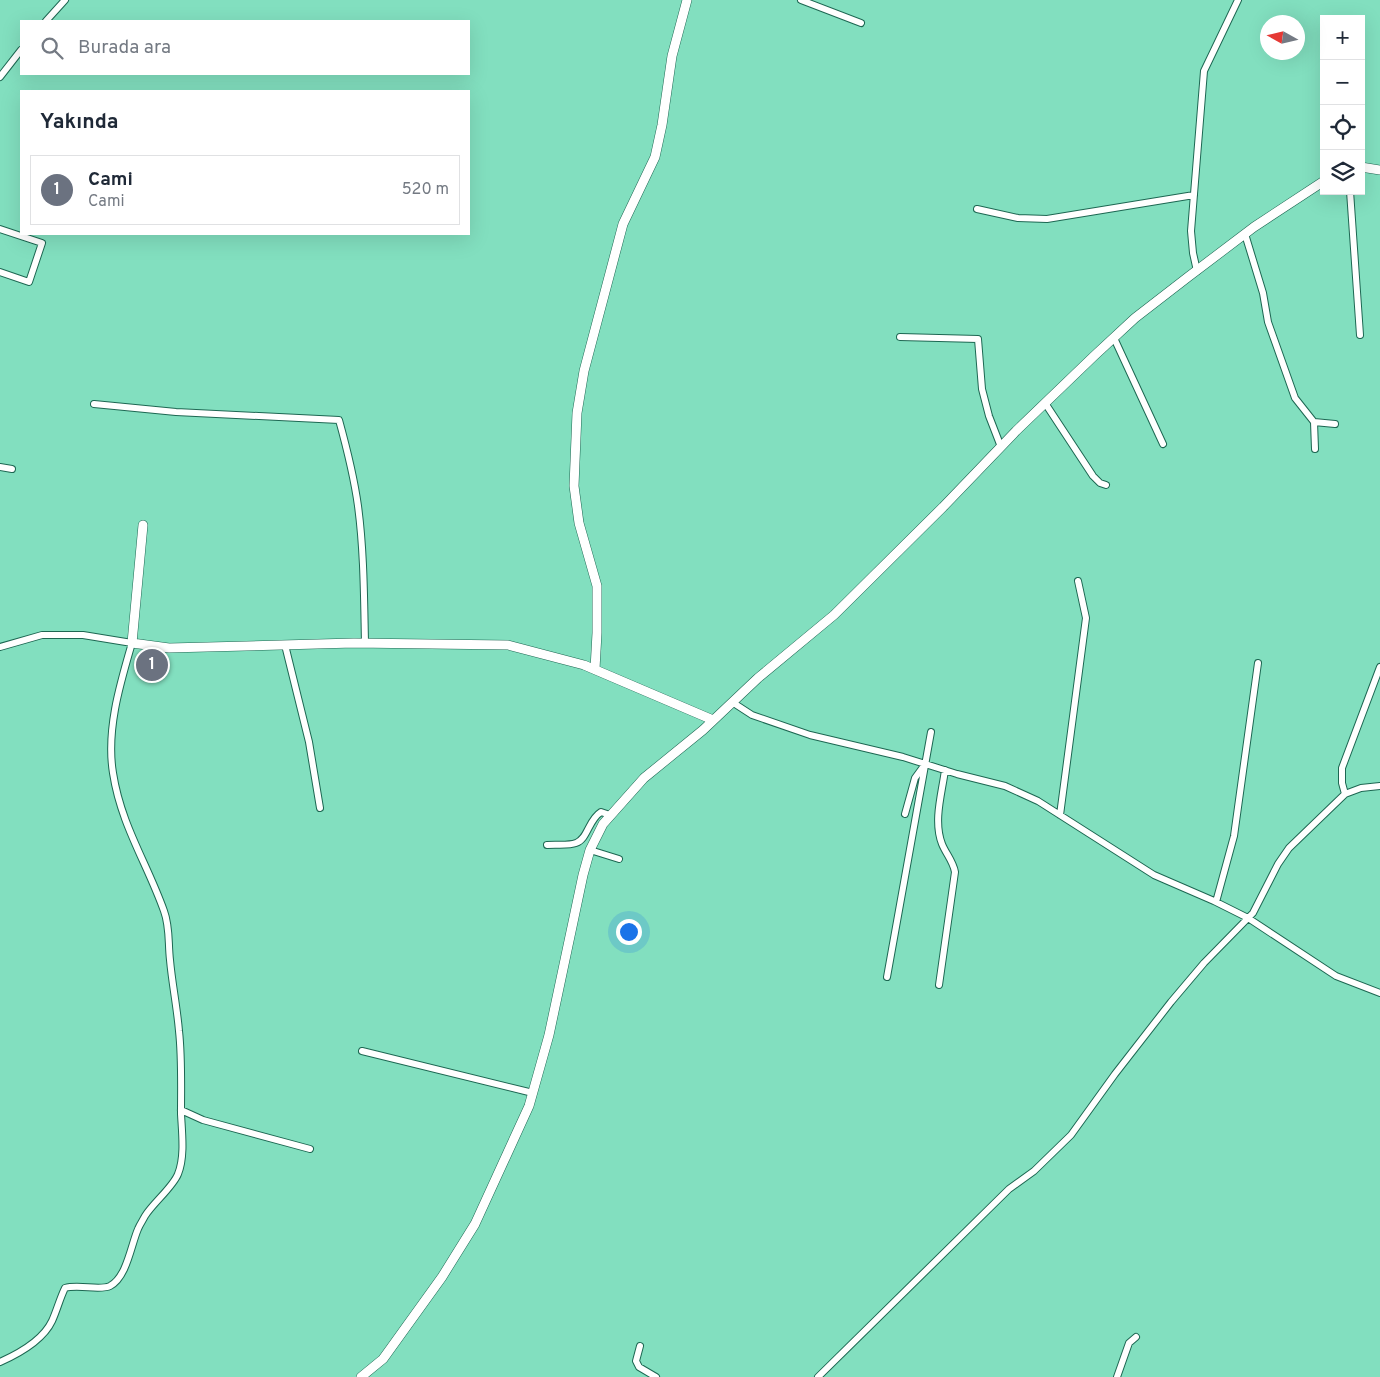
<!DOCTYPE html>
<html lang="tr">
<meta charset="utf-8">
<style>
:root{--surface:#fff;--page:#f2f2f3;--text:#1f2937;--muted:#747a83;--line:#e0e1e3;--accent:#a72572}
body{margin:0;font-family:Overpass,sans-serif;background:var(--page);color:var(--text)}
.controls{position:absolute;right:15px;top:15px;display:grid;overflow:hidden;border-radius:0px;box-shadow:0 5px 20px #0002}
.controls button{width:45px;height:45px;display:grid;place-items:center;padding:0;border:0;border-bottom:1px solid var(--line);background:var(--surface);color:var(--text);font:25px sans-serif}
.compass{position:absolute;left:1260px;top:15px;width:45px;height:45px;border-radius:50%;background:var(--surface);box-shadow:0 5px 20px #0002;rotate:278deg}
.you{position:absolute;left:628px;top:931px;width:18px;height:18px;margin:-12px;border:4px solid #fff;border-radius:50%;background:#1a73e8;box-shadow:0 0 0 8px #1a73e833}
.badge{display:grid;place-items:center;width:32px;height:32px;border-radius:50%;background:var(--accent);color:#fff;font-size:16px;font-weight:700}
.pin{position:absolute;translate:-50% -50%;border:2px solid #fff;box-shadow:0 1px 5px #0006}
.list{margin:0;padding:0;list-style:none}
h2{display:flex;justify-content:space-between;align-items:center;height:65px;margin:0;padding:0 20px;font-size:21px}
h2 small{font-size:16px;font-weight:400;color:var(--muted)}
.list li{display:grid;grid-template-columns:32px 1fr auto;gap:15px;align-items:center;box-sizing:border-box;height:70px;margin:0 10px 10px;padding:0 10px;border:1px solid var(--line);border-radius:0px}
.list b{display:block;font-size:19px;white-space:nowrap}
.list p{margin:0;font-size:16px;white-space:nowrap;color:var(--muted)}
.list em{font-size:16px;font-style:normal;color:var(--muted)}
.icon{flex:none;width:28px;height:28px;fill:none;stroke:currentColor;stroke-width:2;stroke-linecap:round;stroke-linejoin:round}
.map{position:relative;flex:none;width:1380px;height:1377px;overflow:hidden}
.search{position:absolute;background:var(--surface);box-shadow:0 5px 20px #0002;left:20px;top:20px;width:450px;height:55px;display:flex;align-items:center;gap:12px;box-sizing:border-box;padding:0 18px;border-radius:0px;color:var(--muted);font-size:19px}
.panel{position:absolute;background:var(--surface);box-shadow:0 5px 20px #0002;left:20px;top:90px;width:450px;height:145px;border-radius:0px}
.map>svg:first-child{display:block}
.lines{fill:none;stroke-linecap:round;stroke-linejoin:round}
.street-casing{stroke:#1d6752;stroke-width:8}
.secondary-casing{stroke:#1d6752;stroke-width:10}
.street{stroke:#fff;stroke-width:6}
.secondary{stroke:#fff;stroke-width:9}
</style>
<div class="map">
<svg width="1380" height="1377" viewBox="0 0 1380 1377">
<rect width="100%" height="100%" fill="#82dfbf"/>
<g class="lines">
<g class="street-casing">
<path id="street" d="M801,0L861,23
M46,21L65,0
M0,77L21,50
M1350,191L1360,335
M977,209L1018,218L1047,219L1194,195
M0,229L42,243L29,282L0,272
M1245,234L1263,293L1268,322L1295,398L1314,422L1335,424
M1197,271L1193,253L1191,231L1204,71L1238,0
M900,337L978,339L982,389L989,416L1001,447
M1114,338L1163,444
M1045,403L1093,476L1100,483L1106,485
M94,404L176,412L339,420C347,449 354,477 358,506C364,551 364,598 365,643
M1314,422L1315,449
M0,467L12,469
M285,645L309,742L320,808
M0,647L42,635H83L132,643C120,684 106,730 113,773C121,825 147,863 164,911C170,927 168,943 170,960C172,983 177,1007 179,1031C182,1058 181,1087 181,1114C182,1133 185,1157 178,1174C173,1187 153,1203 145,1216C143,1220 140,1224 138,1229C131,1245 127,1277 110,1286C100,1291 79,1284 65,1288C60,1298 57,1310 52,1321C43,1340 18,1354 0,1362
M732,702L752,715L810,735L903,757L957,774L1005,786L1038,801L1154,875L1214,901L1248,918L1336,976L1380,993
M1345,794L1361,788L1380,786
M905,814L915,778L923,767
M1060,815L1086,618L1078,581
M547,845C556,844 568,846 576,843C588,839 588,820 601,812L610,815
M590,850L619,859
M1216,902L1234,836L1258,663
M887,977L931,732
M939,985L955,872C953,861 946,854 942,844C933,821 942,793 945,770
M362,1051L533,1093
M181,1110L203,1120L310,1149
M640,1346L636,1361L639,1367L656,1377
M818,1377L1009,1189L1034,1171L1071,1135L1115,1074L1171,1002L1204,963L1253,913L1278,864L1289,848L1345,794L1342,783V768L1380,667
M1117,1377L1129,1343L1136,1337"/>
</g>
<g class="secondary-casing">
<path id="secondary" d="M1361,167L1380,170
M143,525L132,643L169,648L354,643L508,645L584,665L713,720
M595,669L597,633V586L579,523L574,486L577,413L584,371L623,224L655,157L662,125L672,56L687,0
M361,1377L383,1359L442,1277L475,1224L529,1106L549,1035L583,875L590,850L603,824L644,778L703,730L758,678L834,615L943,507L1016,431L1094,356L1135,318L1188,277L1254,227L1324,181"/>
</g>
<use href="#street" class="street"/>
<use href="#secondary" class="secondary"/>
</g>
</svg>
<div class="controls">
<button>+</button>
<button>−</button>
<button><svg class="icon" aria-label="locate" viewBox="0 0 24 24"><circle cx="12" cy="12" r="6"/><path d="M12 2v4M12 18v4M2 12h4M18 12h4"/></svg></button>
<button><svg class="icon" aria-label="layers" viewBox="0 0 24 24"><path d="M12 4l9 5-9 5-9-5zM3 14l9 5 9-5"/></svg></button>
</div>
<svg class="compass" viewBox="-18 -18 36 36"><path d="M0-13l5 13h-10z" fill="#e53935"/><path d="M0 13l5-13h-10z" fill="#747a83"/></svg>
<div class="you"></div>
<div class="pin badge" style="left:152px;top:665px;background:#6b7280">1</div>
<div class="search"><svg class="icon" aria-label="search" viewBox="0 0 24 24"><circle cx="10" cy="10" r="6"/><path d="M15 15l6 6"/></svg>Burada ara</div>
<section class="panel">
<h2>Yakında<small></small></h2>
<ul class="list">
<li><span class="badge" style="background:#6b7280">1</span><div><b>Cami</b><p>Cami</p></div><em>520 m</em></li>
</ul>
</section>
</div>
